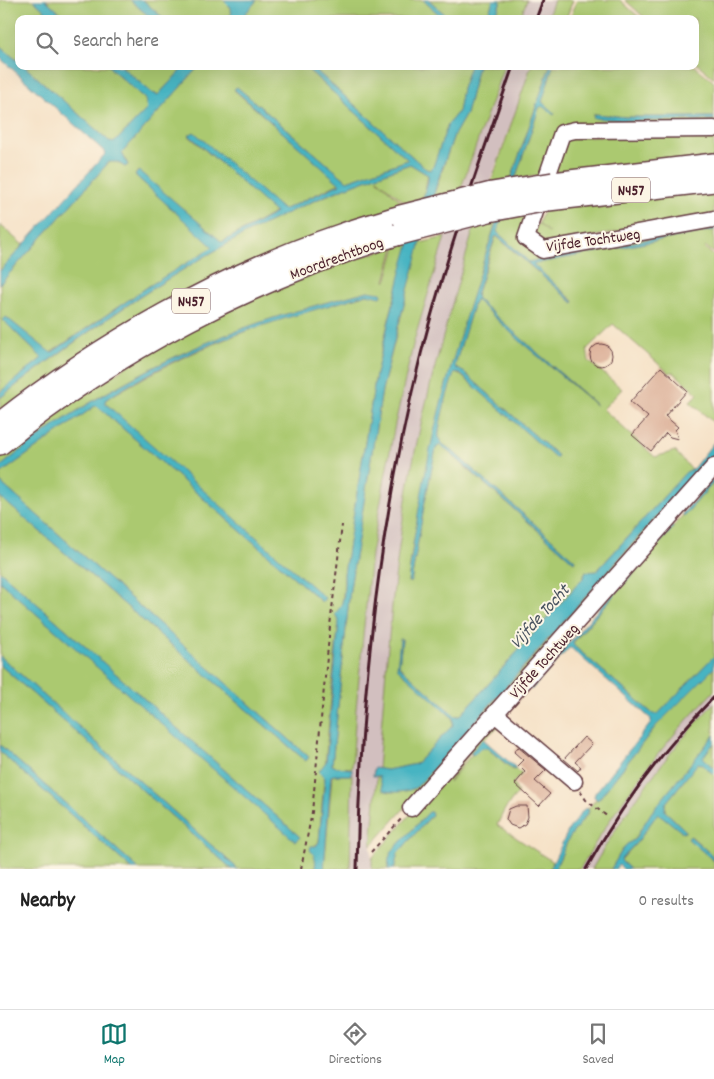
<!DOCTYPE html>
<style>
:root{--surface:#fff;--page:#f6f6f6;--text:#222;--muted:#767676;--line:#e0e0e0;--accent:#0f766e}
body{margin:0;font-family:Dekko,sans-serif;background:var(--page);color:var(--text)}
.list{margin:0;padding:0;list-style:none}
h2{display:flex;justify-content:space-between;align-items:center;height:65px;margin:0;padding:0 20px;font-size:21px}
h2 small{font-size:16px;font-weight:400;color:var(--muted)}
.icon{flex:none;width:28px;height:28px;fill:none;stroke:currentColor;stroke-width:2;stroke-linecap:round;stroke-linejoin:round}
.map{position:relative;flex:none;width:714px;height:869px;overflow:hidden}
.search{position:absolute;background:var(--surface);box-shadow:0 5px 20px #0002;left:15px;right:15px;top:15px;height:55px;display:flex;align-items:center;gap:12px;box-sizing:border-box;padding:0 18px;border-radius:10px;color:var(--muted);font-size:19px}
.sheet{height:140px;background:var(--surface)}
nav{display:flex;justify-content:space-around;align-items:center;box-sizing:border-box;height:70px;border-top:1px solid var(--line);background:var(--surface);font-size:14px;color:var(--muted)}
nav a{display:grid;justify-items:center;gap:2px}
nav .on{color:var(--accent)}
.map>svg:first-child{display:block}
.industrial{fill:#d2bfbf}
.green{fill:#abc970;stroke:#7a744e}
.water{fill:#47b4c2;stroke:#486a76}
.building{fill:#dbae96}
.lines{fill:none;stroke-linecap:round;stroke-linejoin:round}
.minor-casing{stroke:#643c42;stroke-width:19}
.major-casing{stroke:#643c42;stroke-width:24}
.path{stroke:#643c42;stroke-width:2;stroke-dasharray:4 4;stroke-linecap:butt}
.minor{stroke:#fff;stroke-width:16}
.major{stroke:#fff;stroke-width:21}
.rail{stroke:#4a1f2b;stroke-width:3}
.major-bridge-casing{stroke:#643c42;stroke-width:24;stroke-linecap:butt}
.major-bridge{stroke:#fff;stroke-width:21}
.labels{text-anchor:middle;stroke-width:4;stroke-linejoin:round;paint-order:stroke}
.shield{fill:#fcf5e5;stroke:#7f5f63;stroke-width:1}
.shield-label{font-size:15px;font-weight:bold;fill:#4a1f2b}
.street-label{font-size:16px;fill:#4a1f2b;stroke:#fcf5e5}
.water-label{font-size:18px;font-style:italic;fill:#495360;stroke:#fcf5e5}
</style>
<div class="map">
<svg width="714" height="869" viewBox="0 0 714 869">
<rect width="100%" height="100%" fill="#fcf5e5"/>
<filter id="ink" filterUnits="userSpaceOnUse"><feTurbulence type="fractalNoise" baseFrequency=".02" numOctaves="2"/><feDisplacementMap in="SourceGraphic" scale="10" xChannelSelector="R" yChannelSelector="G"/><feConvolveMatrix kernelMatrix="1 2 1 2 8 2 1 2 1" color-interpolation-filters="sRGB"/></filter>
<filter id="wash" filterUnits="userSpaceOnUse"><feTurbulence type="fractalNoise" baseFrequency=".0096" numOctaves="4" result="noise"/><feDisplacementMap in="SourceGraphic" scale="20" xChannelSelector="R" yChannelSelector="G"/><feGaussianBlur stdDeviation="1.12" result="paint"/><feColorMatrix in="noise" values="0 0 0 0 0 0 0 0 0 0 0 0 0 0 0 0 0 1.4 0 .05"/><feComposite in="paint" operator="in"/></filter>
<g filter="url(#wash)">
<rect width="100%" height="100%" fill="#f5e0c4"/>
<path class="industrial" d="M527,0H554L547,19H520Z
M504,66H531L473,230L405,506L392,608L371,846L372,869H350L352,769L356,709L371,554L395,424L414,341L445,237Z
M714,691V703L676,746L630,808L592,869H580L609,822L635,783L668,740Z"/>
<path class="green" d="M0,0H33L54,19H19V62L0,46Z
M46,0H130L152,19H67Z
M143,0H223L229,6L232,13L227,19H164Z
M257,0H423L444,19H241Z
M429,0H493L487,19H450Z
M501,0H527L520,19H495Z
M554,0H573L566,19H547Z
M577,0H620L641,19H570Z
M625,0H714V78L695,62V19H646Z
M24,66H108L145,99L147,109L115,142L109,141Z
M121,66H185L158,95L152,93Z
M199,66H304L408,160L347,181L237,87L234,90L340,183L283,210L193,133L189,136L276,212L222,242L138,171L135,175L214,247L149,286L50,353L6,317L3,320L42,358L0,392V284L110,161L117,162L125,167L128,165L122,153Z
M311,66H470L462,89L458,112L448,124L433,168L430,170L426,169Z
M478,66H504L460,191L433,197L454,135L466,114Z
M531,66H550L511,179L491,183Z
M553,66H695L714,82V117H626L594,114L593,116L595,118L631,121L714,120V125L575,124L543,175L515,179L539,108L543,103L542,99Z
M714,133V158L552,173L568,137Z
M410,164L428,175L423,199L406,203L377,179L405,205L0,415V398C87,331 184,262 283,215C325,195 367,179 410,164Z
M714,187V214L547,245L532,234L538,223L549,233L539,223L542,213L545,210Z
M530,214L537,255L714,227L529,262L497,232L501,220Z
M496,222L471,301L441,403L413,544L408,582H411L424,506L436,448L440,445L574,562L575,560L450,449C446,446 440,444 439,438C437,426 450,385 454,372L458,373L475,387L555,458L558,456L465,373L456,368L455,365L475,299L520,341L596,405L477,299L476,296L496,236L573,303L574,301L532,264L714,230V253L706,247L705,248L714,256V423L690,402L698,394L673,372L669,373L613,324L587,349L589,361L622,389L603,409L655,457L675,451L692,470L686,472L596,572H586L583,578L460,716H455L399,666L402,639L398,668L453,718V725L416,764L387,770L378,769C385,681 391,593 405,506C420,411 448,319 474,227Z
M0,225L23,245L0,271Z
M445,237L414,341L395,424L371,554L356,709L352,768L336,767L332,765L350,589L382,390L420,243Z
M410,242L389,319L376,374L344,574C344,601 338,627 335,654C329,716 324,779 319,842L313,847L316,860L315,869H238L0,656V582L296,841L300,837L0,571V497L306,761L309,757L0,482V474L95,406H97L322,602L106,404L105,400C145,376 187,354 231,337C275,319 322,308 367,294L374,295L368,291C339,299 309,307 280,316C180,347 81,400 0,467V453L44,419L180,332L309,272L394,247L385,281L386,282L396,246Z
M695,473L699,476L371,846L377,776H380L383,790L390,792L414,789L471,728Z
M714,482V656L658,714H653L574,646L573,643L683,515L684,516Z
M0,665L232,869H139L0,745Z
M714,668V691C662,744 617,804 580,869H555L569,838L589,812L588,809L596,799L598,800L656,726Z
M714,703V735L651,813L635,839L626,845L621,852L611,869H592C626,809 667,753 714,703Z
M501,724L469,753L449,782L471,755L483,747L487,748L513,770L515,769L522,774L513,783L518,793L505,809L497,825L553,862L550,869H394L398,853L432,815L429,812L393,850L390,856L388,869H372V858L489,725Z
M714,743V769L703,757Z
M0,752L132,869H0Z
M698,763L702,764L714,775V857L691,836L689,839L714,861V869H630L622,862L621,860L638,841L658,813L684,833L682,827L665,811V804Z
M334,775H352L350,869H324L332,776Z"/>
<path class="water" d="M33,0H46L67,19H54Z
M130,0H143L164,19H152Z
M223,0H257L241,19H227L232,13L229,6Z
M423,0H429L450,19H444Z
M493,0H501L495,19H487Z
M0,46L19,62V66H24L109,141L115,142L147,109L145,99L108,66H121L152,93L158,95L185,66H199L122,153L128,165L125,167L117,162H109L0,284V271L106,153L0,58Z
M304,66H311L426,169L430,170L433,167L448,124L458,112L462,89L470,66H478L466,114L454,135L437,183L396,334L382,390L350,589L332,765L336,767L352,769V775H334L331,776L324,869H315C316,861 316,856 310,850L311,846H316L319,842L325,778L319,771L326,762L339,621L335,614C346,602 344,589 344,574L376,374L401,272L428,181V175L410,164C367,179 324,195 283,215C183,263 87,330 0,398V392L42,358L3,320L6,317L51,353L149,286L213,247L135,175L139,171L222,242L276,213L189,135L194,132L283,210L340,184L234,89L237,87L347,181L408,160Z
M550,66H553L542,102L555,114L554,115L542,106L539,108L497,232L529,262L714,227V230L533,264L574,302L573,303L497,236L495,237L476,295L477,299L596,405L520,341L475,299L455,365L456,368L465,373L558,456L555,458L475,387L459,373L455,372C450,383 437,427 439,438C440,444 446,446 450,449L575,560L574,562L449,452L440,445L436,448L424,506L411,582H408C416,522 426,461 441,403C471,289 512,178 550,66Z
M594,114L626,117H714V120L631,121L595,118L593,117Z
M368,291L381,293L382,295L381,297L367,294C332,305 298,314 264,325C209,342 153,369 105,400L106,404L325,598L322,602L97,406H95L0,474V467C82,400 180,347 280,316C309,307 339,299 368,291Z
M714,442V455L695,473L418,786C410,792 392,794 383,790L379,776H373L374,768L387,770L416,764L453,725V718L397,668L400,639H402L399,666L455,716H460L583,578L586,572L597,571L686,472L692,470Z
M714,478V482L684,516L682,514Z
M0,482L309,757L306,761L0,497Z
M672,526L673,528L573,642L574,646L653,714H658L714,656V668L656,726L598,800L594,797L595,793L651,723V719L571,648H569L531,690L529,688Z
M0,571L300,837L296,842L0,582Z
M0,656L238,869H232L0,665Z
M714,735V743L703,757L714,769V775L702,764L698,763L665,804V811L686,831L683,833L658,813L638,841L621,859L622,862L630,869H623L619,865L616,869H611L621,852L626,845L635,839L651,813Z
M483,739L516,768L514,770L487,748H481L473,755L470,753Z
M0,745L139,869H132L0,752Z
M587,808L589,811L569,838L555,869H550L569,829L584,809Z
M429,812H431L432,815L398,853L394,869H388L389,858L392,851Z
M690,836L714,857V861L688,839Z"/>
<g id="blocks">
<path class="building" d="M590 355a11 11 0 1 1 22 0a11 11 0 1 1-22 0Z
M661,367L687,391L665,416L678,427L675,430L678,439L670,437L666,433L651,451L632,435L648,417L630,402Z
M584,737L592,744L575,762L581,767L578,771L564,759Z
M518,747L546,770L535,781L550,794L539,806L515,784L525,772L518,765L523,760L514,752Z
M516,806H527L528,817L525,824L518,828L510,825L506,819L509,809Z"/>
</g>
</g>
<g filter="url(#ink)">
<use href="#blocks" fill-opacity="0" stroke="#643c42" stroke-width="1"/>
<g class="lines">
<g class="minor-casing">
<path id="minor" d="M714,129L575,130L562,133L526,238L543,250L714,219
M495,714L574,781
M411,808L714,467"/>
</g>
<g class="major-casing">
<path id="major" d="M553,183L714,164
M548,200L714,181
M0,423C99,345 224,274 343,234C362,227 382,222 401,216
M0,444C116,350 253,278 396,235"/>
</g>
<path class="path" d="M580,791L586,800L608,817
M371,852L403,817
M301,869L312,812L330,626L342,525"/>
<use href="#minor" class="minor"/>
<use href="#major" class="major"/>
<path class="rail" d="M536,19L543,0
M357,869C360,695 379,523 421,354C446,256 480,161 513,66
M586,869C621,806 664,748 714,697"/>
<g class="major-bridge-casing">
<path id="major-bridge" d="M401,216L492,193L553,183
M396,235L489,211L548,200"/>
</g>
<use href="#major-bridge" class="major-bridge"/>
</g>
</g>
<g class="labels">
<g class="shield">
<rect x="612" y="177.5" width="38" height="25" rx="4"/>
<rect x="172" y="288.5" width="38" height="25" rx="4"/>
</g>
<g class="shield-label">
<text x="631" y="195">N457</text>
<text x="191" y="306">N457</text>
</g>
<g class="street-label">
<text transform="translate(593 239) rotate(-8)" y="6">Vijfde Tochtweg</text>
<text transform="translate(336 257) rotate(-20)" y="6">Moordrechtboog</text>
<text transform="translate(543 660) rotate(-48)" y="6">Vijfde Tochtweg</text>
</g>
<g class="water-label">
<text transform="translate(539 616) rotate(-48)" y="6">Vijfde Tocht</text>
</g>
</g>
</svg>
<div class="search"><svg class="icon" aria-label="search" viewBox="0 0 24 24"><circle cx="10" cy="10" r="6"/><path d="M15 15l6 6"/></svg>Search here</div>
</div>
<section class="sheet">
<h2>Nearby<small>0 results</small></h2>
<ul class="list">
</ul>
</section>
<nav>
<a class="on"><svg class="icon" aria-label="map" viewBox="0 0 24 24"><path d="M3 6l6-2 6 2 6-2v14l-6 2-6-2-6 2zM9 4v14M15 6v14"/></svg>Map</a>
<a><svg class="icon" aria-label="directions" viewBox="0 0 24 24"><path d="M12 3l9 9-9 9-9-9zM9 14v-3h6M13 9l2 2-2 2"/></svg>Directions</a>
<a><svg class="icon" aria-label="saved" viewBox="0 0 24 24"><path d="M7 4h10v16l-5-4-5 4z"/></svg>Saved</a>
</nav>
